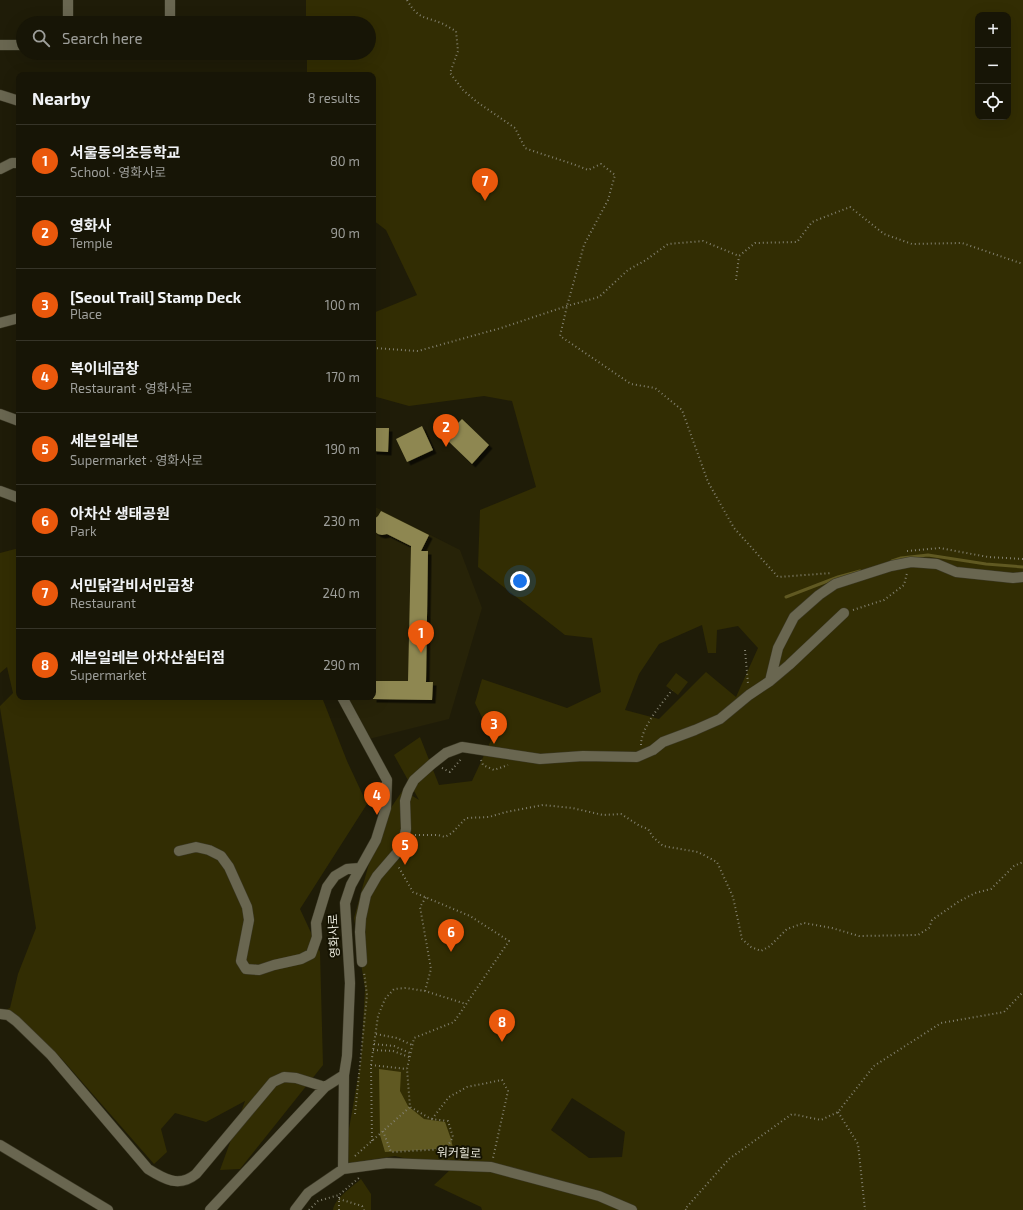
<!DOCTYPE html>
<meta charset="utf-8">
<style>
:root{--surface:#171506;--page:#242214;--text:#f1f3f6;--muted:#9e9f9b;--line:#363428;--accent:#ea580c}
body{margin:0;font-family:"Exo 2","Noto Sans KR",sans-serif;background:var(--page);color:var(--text)}
.controls{position:absolute;right:12px;top:12px;display:grid;overflow:hidden;border-radius:8px;box-shadow:0 4px 16px #0002}
.controls button{width:36px;height:36px;display:grid;place-items:center;padding:0;border:0;border-bottom:1px solid var(--line);background:var(--surface);color:var(--text);font:20px sans-serif}
.you{position:absolute;left:520px;top:581px;width:14px;height:14px;margin:-10px;border:3px solid #fff;border-radius:50%;background:#1a73e8;box-shadow:0 0 0 6px #1a73e833}
.badge{display:grid;place-items:center;width:26px;height:26px;border-radius:50%;background:var(--accent);color:#fff;font-size:13px;font-weight:700}
.pin{position:absolute;translate:-50% -33px;filter:drop-shadow(0 1px 2px #0008)}
.pin::after{content:'';position:absolute;top:21px;width:14px;height:12px;background:inherit;clip-path:polygon(0 0,100% 0,50% 100%)}
.list{margin:0;padding:0;list-style:none}
h2{display:flex;justify-content:space-between;align-items:center;height:52px;margin:0;padding:0 16px;font-size:17px}
h2 small{font-size:13px;font-weight:400;color:var(--muted)}
.list li{display:grid;grid-template-columns:26px 1fr auto;gap:12px;align-items:center;box-sizing:border-box;height:72px;padding:0 16px;border-top:1px solid var(--line)}
.list b{display:block;font-size:15px;white-space:nowrap}
.list p{margin:0;font-size:13px;white-space:nowrap;color:var(--muted)}
.list em{font-size:13px;font-style:normal;color:var(--muted)}
.icon{flex:none;width:22px;height:22px;fill:none;stroke:currentColor;stroke-width:2;stroke-linecap:round;stroke-linejoin:round}
.map{position:relative;flex:none;width:1023px;height:1210px;overflow:hidden}
.search{position:absolute;background:var(--surface);box-shadow:0 4px 16px #0002;left:16px;top:16px;width:360px;height:44px;display:flex;align-items:center;gap:10px;box-sizing:border-box;padding:0 14px;border-radius:22px;color:var(--muted);font-size:15px}
.panel{position:absolute;background:var(--surface);box-shadow:0 4px 16px #0002;left:16px;top:72px;width:360px;height:628px;border-radius:8px}
.map>svg:first-child{display:block}
.built{fill:#272308}
.green{fill:#322d03;fill-rule:evenodd}
.water{fill:#605922}
.lines{fill:none;stroke-linecap:round;stroke-linejoin:round}
.stream{stroke:#605922;stroke-width:3}
.building{fill:#8e8751;filter:url(#shadow)}
.minor-casing{stroke:#3b3825;stroke-width:11}
.path{stroke:#82806f;stroke-width:2;stroke-dasharray:1 3;stroke-linecap:butt}
.minor{stroke:#696650;stroke-width:10}
.labels{text-anchor:middle;stroke-width:4;stroke-linejoin:round;paint-order:stroke}
.street-label{font-size:12px;fill:#e7e6d9;stroke:#151302}
</style>
<div class="map">
<svg width="1023" height="1210" viewBox="0 0 1023 1210">
<defs>
<filter id="shadow"><feDropShadow dx="3.5" dy="3.5" stdDeviation="0" flood-color="#0009"/></filter>
</defs>
<rect width="100%" height="100%" fill="#1f1c08"/>
<path class="built" d="M373,506L460,550L482,608L449,719L369,739L346,697H373Z"/>
<path class="green" d="M306,0H1023V1210H482L481,1207L434,1185L451,1169L395,1156L343,1164L361,1059L365,989L354,918L368,867L388,812L403,790L419,800L394,755L420,737L439,785L472,781L492,738L475,703L482,679L567,708L601,692L592,638L565,635L478,567L480,510L536,487L512,401L484,396L409,406L373,396V313L417,295L386,230L373,220V75H307V53H369V23H306ZM978,15H1008V117H978ZM702,625L708,653H716L717,630L738,626L758,648L736,697L706,672L659,719L625,710L639,674L659,644ZM572,1098L625,1132L622,1157L589,1158L551,1130Z
M19,548V697H319L323,700L347,761L367,804L300,909L320,952L323,1065L240,1169L220,1170L245,1101L206,1122L175,1113L161,1129L167,1152L154,1164L61,1058L0,1012L10,1008L18,974L36,928L0,708V706L13,693L7,667L0,673V553Z
M676,673L688,682L678,695L666,686Z
M361,1179L371,1194V1210H333C335,1198 352,1187 361,1179Z"/>
<path class="water" d="M379,1069L401,1072L400,1091L408,1106L424,1119L445,1122L451,1139L453,1148L385,1152L380,1135Z"/>
<g class="lines">
<path class="stream" d="M892,561L901,558L928,555L986,564L1023,567
M786,597L838,577L860,571"/>
</g>
<path class="building" d="M462,419L489,445L472,464L444,437Z
M422,426L433,450L407,462L396,439Z
M373,428H389L388,452L373,451Z
M381,511L429,535L421,551H428L426,682H433L432,700L373,699V681H408L411,546L387,534L382,535L378,534L374,531L373,520L378,516Z"/>
<g class="lines">
<g class="minor-casing">
<path id="minor" d="M68,0V23
M170,0V23
M0,45H23
M0,95L19,101
M0,169L12,163H19
M0,323L19,318
M0,414L19,421
M0,491L19,498
M770,681L778,648L794,617L819,595L835,584L891,566L911,562L937,564L956,572L1013,578L1023,577
M342,697L387,780L386,808L376,840L351,885L345,903L350,983L347,1056L344,1075L343,1169
M179,851L196,847L209,850L221,856L229,867L247,907L249,920L241,961L246,969L259,970L274,965L301,959L311,954L317,937L316,923L327,887L335,876L347,869L360,868
M362,962L360,932L361,918L366,895L377,876L402,847L406,829L405,801L408,791L414,780L432,764L446,753L462,747L540,759L583,756L637,757L653,750L663,742L695,730L720,719L749,695L770,681L789,665L844,613
M0,1014L8,1015L16,1021L51,1055L148,1169C164,1179 179,1188 196,1174L273,1082L284,1077L296,1078L325,1087
M0,1145L108,1210
M210,1210L325,1087L344,1075
M295,1210L308,1193L343,1169L387,1163L491,1167L599,1196L632,1210"/>
</g>
<path class="path" d="M407,0C418,19 423,16 441,23C446,25 451,29 456,31L458,51L450,73L463,90L477,102L515,128L525,148C546,156 567,161 588,170L601,164L615,175L608,200L584,245L567,306L560,336L631,384L655,388L682,410L708,482L734,528L778,577L832,573
M736,280L739,256
M373,348L418,351L501,328L567,306L599,297L628,270L646,260L668,244L703,241L739,256L755,243L797,242L812,222L850,207L884,234L912,244L962,243L1023,264
M907,551L940,548L988,557L1023,559
M853,610L884,600L904,585L907,573
M745,650L748,684
M641,745C641,727 661,705 672,690
M481,760L483,765L494,770L508,765
M442,768L450,772L462,758
M415,835H438L445,837L452,833L466,818L489,817L506,812L543,805L572,808L603,815L621,814L640,826L648,829L653,837L663,846L698,852L717,862L733,897L742,939L751,947L761,951L770,946L787,929L804,923L832,928L859,936L918,935L929,928L932,920L958,902L975,893L991,889L1014,866L1023,862
M425,991L431,969L420,907L426,897
M376,1034L397,1038L412,1045
M374,1044L394,1046L410,1053
M373,1050L393,1051L409,1057
M371,1065L407,1069
M838,1112L858,1144L865,1210
M355,1114L367,995L364,972
M432,1119L449,1097L467,1087L502,1080L508,1091L493,1158
M383,1131L391,1152L446,1149L453,1137L448,1121L431,1119L410,1107L407,1069L414,1038L454,1022L509,941L470,916L413,892L398,866
M372,1141L371,1065L378,1016L385,999L394,989L406,988L425,991L466,1004
M355,1156L410,1107
M339,1199L362,1206L364,1210
M309,1210L318,1201L339,1195
M339,1210V1195L360,1177
M686,1210L685,1209L729,1159L792,1114L821,1120L838,1112L874,1066L941,1023L1004,1012L1023,992"/>
<use href="#minor" class="minor"/>
</g>
<g class="labels">
<g class="street-label">
<text transform="translate(334 936) rotate(-93)" y="4">영화사로</text>
<text transform="translate(459 1153) rotate(2)" y="4">워커힐로</text>
</g>
</g>
</svg>
<div class="controls">
<button>+</button>
<button>−</button>
<button><svg class="icon" aria-label="locate" viewBox="0 0 24 24"><circle cx="12" cy="12" r="6"/><path d="M12 2v4M12 18v4M2 12h4M18 12h4"/></svg></button>
</div>
<div class="you"></div>
<div class="pin badge" style="left:421px;top:653px">1</div>
<div class="pin badge" style="left:446px;top:447px">2</div>
<div class="pin badge" style="left:494px;top:744px">3</div>
<div class="pin badge" style="left:377px;top:815px">4</div>
<div class="pin badge" style="left:405px;top:865px">5</div>
<div class="pin badge" style="left:451px;top:952px">6</div>
<div class="pin badge" style="left:485px;top:201px">7</div>
<div class="pin badge" style="left:502px;top:1042px">8</div>
<div class="search"><svg class="icon" aria-label="search" viewBox="0 0 24 24"><circle cx="10" cy="10" r="6"/><path d="M15 15l6 6"/></svg>Search here</div>
<section class="panel">
<h2>Nearby<small>8 results</small></h2>
<ul class="list">
<li><span class="badge">1</span><div><b>서울동의초등학교</b><p>School · 영화사로</p></div><em>80 m</em></li>
<li><span class="badge">2</span><div><b>영화사</b><p>Temple</p></div><em>90 m</em></li>
<li><span class="badge">3</span><div><b>[Seoul Trail] Stamp Deck</b><p>Place</p></div><em>100 m</em></li>
<li><span class="badge">4</span><div><b>복이네곱창</b><p>Restaurant · 영화사로</p></div><em>170 m</em></li>
<li><span class="badge">5</span><div><b>세븐일레븐</b><p>Supermarket · 영화사로</p></div><em>190 m</em></li>
<li><span class="badge">6</span><div><b>아차산 생태공원</b><p>Park</p></div><em>230 m</em></li>
<li><span class="badge">7</span><div><b>서민닭갈비서민곱창</b><p>Restaurant</p></div><em>240 m</em></li>
<li><span class="badge">8</span><div><b>세븐일레븐 아차산쉼터점</b><p>Supermarket</p></div><em>290 m</em></li>
</ul>
</section>
</div>
